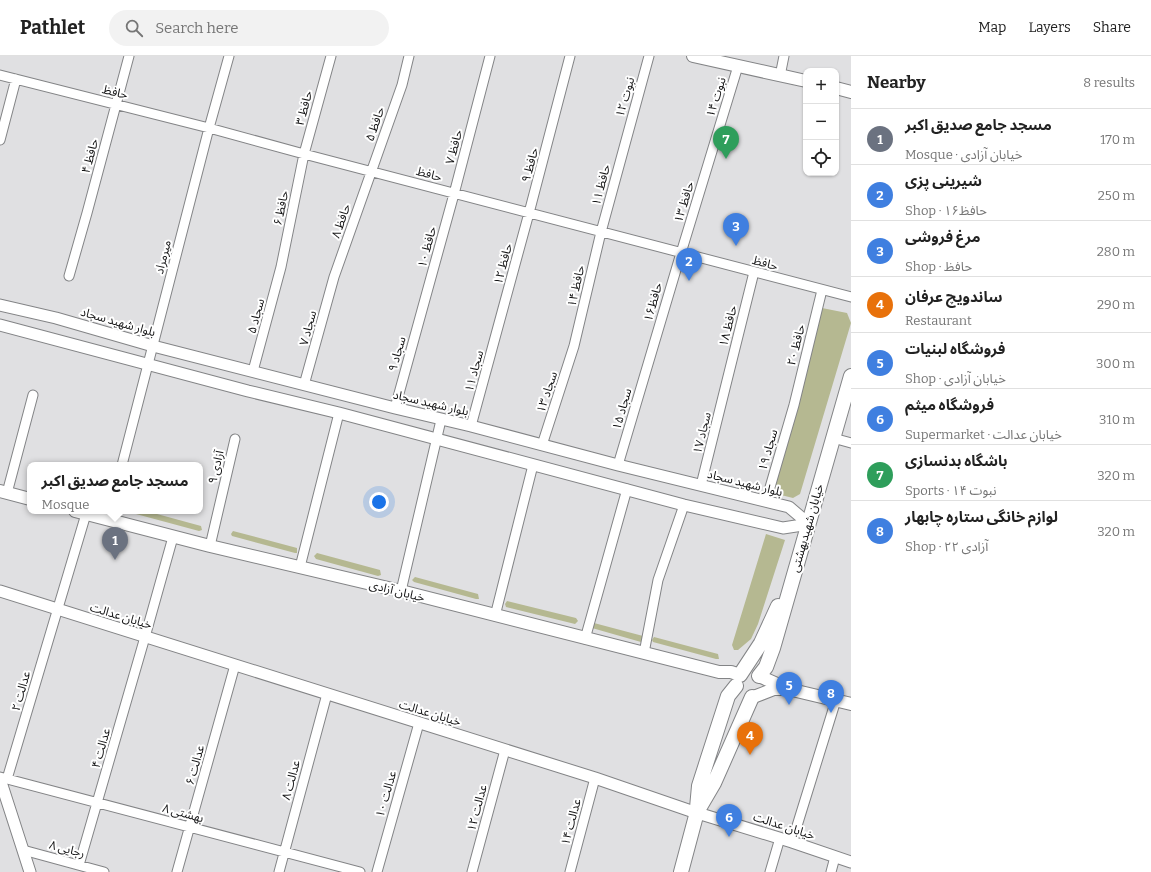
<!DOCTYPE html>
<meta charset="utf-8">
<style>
:root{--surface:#fff;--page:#f2f2f2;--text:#222;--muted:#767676;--line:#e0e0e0;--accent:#2563eb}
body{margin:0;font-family:Bitter,"Noto Sans Arabic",serif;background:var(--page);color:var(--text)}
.controls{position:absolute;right:12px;top:12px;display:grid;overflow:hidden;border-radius:8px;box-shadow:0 1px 3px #0004}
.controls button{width:36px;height:36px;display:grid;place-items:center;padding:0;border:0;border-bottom:1px solid var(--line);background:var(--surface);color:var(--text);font:20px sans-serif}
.you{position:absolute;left:379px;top:446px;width:14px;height:14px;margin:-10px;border:3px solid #fff;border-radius:50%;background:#1a73e8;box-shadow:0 0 0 6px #1a73e833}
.badge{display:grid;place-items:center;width:26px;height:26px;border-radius:50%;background:var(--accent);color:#fff;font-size:13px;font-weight:700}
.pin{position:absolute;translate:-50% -33px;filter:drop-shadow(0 1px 2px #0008)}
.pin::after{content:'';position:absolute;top:21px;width:14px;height:12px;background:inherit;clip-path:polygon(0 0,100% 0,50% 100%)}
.popup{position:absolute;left:27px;top:406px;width:176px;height:52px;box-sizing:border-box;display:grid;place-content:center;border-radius:8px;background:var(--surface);filter:drop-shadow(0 1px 3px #0005);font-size:13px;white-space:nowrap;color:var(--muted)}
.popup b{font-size:15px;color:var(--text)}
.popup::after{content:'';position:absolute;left:50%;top:100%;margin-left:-8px;border:8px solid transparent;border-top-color:var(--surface)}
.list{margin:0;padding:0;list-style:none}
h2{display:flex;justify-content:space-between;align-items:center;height:52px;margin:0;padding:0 16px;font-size:17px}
h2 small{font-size:13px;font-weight:400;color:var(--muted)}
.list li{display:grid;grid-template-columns:26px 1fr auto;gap:12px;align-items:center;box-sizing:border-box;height:56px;padding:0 16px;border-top:1px solid var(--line)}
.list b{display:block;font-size:15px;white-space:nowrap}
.list p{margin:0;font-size:13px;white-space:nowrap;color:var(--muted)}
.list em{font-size:13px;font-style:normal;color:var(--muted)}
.icon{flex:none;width:22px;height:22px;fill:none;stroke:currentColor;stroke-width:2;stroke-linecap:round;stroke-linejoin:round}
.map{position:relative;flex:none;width:851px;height:816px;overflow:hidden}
header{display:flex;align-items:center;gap:24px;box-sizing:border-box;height:56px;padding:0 20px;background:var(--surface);border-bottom:1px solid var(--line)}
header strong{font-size:19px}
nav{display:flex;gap:22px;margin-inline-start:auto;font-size:14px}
.search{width:280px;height:36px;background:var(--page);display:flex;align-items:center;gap:10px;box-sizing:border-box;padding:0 14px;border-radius:22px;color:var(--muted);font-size:15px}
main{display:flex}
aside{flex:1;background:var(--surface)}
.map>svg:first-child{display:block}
.green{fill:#b5b891}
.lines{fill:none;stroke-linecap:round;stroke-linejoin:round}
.minor-casing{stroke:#838486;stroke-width:11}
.tertiary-casing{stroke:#838486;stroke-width:13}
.secondary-casing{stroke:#838486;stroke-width:14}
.primary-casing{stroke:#838486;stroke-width:16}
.minor{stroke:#fff;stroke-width:9}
.tertiary{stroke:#fff;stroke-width:11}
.secondary{stroke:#fff;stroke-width:12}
.primary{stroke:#fff;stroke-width:14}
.labels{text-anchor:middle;stroke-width:4;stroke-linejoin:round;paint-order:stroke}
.street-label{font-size:12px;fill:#141415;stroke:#fff}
</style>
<header>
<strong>Pathlet</strong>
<div class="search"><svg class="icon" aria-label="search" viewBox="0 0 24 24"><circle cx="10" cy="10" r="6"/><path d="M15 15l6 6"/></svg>Search here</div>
<nav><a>Map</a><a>Layers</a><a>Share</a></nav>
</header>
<main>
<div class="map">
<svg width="851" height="816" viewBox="0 0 851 816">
<rect width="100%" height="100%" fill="#e0e0e2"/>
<path class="green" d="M822,252L847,257L851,267L800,438L793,442L773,437Z
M135,455H146L201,470L202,474L199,475L136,458Z
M233,475L297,492V497H295L232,480L231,478Z
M766,478L785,484L758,568L751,583L738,594H734L732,589Z
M317,497L380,514L381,519L378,520L316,503L314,500Z
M415,521L478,538L479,543H476L414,526L412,524Z
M507,545L576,562L578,565L575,568L571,567L506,551L505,548Z
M592,567H594L643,580V585L641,586L592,572Z
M654,581L718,598L719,603H716L653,586L652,584Z"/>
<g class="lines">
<g class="minor-casing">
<path id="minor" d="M0,19L209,72L304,98L851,241
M780,20L784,0
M0,84L16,23
M69,220L87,157L129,0
M253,315L281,211L304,98L331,0
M304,329L334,221L402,29L409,0
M395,352L454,138L490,0
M471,370L529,157L570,0
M833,382L851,387
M542,389L574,290L601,176L649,0
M122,409L209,72L229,0
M618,409L681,197L738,10
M701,429L754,216
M7,437L33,339
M766,445L794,349L822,234
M210,490L235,383
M300,511L339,357
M401,535L441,364
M495,560L533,409
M585,583L627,433
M644,597L658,524L684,449
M0,721L360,816
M7,723L86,458
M792,786L836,644
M23,794L104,816
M79,809L145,581L173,481
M177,816L235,609
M279,816L327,638
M377,816L419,667
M472,816L505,694
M570,816L595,722
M770,816L780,782
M831,816L835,801"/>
</g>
<g class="tertiary-casing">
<path id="tertiary" d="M0,249L56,262L153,290L395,352L471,370L618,409L789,451L809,468
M0,269L248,335L339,357L684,449L783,472L809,468
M0,535L595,722L691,755L792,786L851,806
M0,723L30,816"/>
</g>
<g class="secondary-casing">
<path id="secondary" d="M693,0L806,25
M836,32L851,36
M0,435L30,443
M75,455L210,490L401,535L719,616H731L740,619
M759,620L788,633L851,648
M756,640L774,633H784"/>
</g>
<g class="primary-casing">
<path id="primary" d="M740,619L761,587L778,550
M759,620L766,611L773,592L851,320
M697,752L699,730L707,705L728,640L736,630
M681,816L697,756L714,727L752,641"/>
</g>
<use href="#minor" class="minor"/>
<use href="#tertiary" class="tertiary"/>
<use href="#secondary" class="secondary"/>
<use href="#primary" class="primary"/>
</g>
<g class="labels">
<g class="street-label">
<text transform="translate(115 36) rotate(14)" y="4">حافظ</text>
<text transform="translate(625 41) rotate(-74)" y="4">نبوت ۱۲</text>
<text transform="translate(716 41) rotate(-73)" y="4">نبوت ۱۴</text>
<text transform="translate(304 52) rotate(-75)" y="4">حافظ ۳</text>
<text transform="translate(375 68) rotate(-71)" y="4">حافظ ۵</text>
<text transform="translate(454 91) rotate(-75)" y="4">حافظ ۷</text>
<text transform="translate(90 100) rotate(-75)" y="4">حافظ ۴</text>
<text transform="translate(530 109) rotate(-75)" y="4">حافظ ۹</text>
<text transform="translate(429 118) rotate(15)" y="4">حافظ</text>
<text transform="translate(601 129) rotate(-75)" y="4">حافظ ۱۱</text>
<text transform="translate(684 146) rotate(-73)" y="4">حافظ ۱۳</text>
<text transform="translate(281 152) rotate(-78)" y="4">حافظ ۶</text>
<text transform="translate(341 165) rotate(-71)" y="4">حافظ ۸</text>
<text transform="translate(427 191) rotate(-75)" y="4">حافظ ۱۰</text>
<text transform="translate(163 201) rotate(-76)" y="4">میرمراد</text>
<text transform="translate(765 207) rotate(15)" y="4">حافظ</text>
<text transform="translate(503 208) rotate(-75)" y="4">حافظ ۱۲</text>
<text transform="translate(576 230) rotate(-77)" y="4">حافظ ۱۴</text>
<text transform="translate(653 246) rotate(-74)" y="4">حافظ۱۶</text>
<text transform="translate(256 260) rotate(-75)" y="4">سجاد ۵</text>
<text transform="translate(118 266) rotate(16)" y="4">بلوار شهید سجاد</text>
<text transform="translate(728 270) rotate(-76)" y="4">حافظ ۱۸</text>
<text transform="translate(308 272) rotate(-75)" y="4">سجاد ۷</text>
<text transform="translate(796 289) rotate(-76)" y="4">حافظ ۲۰</text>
<text transform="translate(397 298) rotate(-74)" y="4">سجاد ۹</text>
<text transform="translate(474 315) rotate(-75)" y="4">سجاد ۱۱</text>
<text transform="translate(547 336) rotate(-72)" y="4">سجاد ۱۳</text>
<text transform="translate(431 347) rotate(13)" y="4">بلوار شهید سجاد</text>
<text transform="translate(622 353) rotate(-74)" y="4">سجاد ۱۵</text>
<text transform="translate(702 377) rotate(-76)" y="4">سجاد ۱۷</text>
<text transform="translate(768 394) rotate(-74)" y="4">سجاد ۱۹</text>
<text transform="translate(216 411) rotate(-77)" y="4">آزادی ۹</text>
<text transform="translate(745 427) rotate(14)" y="4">بلوار شهید سجاد</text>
<text transform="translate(807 472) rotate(-74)" y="4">خیابان شهیدبهشتی</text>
<text transform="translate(397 535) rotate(14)" y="4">خیابان آزادی</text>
<text transform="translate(121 560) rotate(17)" y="4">خیابان عدالت</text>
<text transform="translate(21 635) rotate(-74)" y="4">عدالت ۲</text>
<text transform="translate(430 657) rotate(17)" y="4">خیابان عدالت</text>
<text transform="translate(101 692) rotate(-74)" y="4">عدالت ۴</text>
<text transform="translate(195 709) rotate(-74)" y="4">عدالت ۶</text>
<text transform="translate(291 724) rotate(-75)" y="4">عدالت ۸</text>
<text transform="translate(386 738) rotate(-74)" y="4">عدالت ۱۰</text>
<text transform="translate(477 752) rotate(-75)" y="4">عدالت ۱۲</text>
<text transform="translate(183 757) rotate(15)" y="4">بهشتی ۸</text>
<text transform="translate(571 766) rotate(-75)" y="4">عدالت ۱۴</text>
<text transform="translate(784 770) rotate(18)" y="4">خیابان عدالت</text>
<text transform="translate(67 793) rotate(15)" y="4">رجایی ۸</text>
</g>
</g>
</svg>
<div class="controls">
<button>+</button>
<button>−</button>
<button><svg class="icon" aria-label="locate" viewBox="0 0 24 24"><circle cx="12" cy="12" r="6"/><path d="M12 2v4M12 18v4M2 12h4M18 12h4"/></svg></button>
</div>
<div class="you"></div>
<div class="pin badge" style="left:115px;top:504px;background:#6b7280">1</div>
<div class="popup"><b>مسجد جامع صدیق اکبر</b>Mosque</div>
<div class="pin badge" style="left:689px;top:225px;background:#3f7fe0">2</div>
<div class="pin badge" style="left:736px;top:190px;background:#3f7fe0">3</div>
<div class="pin badge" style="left:750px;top:699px;background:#e8710a">4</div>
<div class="pin badge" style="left:789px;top:649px;background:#3f7fe0">5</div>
<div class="pin badge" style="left:729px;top:781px;background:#3f7fe0">6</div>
<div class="pin badge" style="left:726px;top:103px;background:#2e9e5b">7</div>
<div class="pin badge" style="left:831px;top:657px;background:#3f7fe0">8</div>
</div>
<aside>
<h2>Nearby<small>8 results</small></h2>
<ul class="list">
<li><span class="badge" style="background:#6b7280">1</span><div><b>مسجد جامع صدیق اکبر</b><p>Mosque · خیابان آزادی</p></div><em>170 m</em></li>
<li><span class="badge" style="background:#3f7fe0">2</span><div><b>شیرینی پزی</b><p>Shop · حافظ۱۶</p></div><em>250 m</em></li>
<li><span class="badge" style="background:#3f7fe0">3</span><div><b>مرغ فروشی</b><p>Shop · حافظ</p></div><em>280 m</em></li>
<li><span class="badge" style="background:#e8710a">4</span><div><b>ساندویچ عرفان</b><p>Restaurant</p></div><em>290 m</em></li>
<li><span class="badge" style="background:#3f7fe0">5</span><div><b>فروشگاه لبنیات</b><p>Shop · خیابان آزادی</p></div><em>300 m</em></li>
<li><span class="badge" style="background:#3f7fe0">6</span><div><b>فروشگاه میثم</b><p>Supermarket · خیابان عدالت</p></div><em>310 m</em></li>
<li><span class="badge" style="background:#2e9e5b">7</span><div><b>باشگاه بدنسازی</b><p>Sports · نبوت ۱۴</p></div><em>320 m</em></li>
<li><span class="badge" style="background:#3f7fe0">8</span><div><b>لوازم خانگی ستاره چابهار</b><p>Shop · آزادی ۲۲</p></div><em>320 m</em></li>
</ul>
</aside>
</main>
